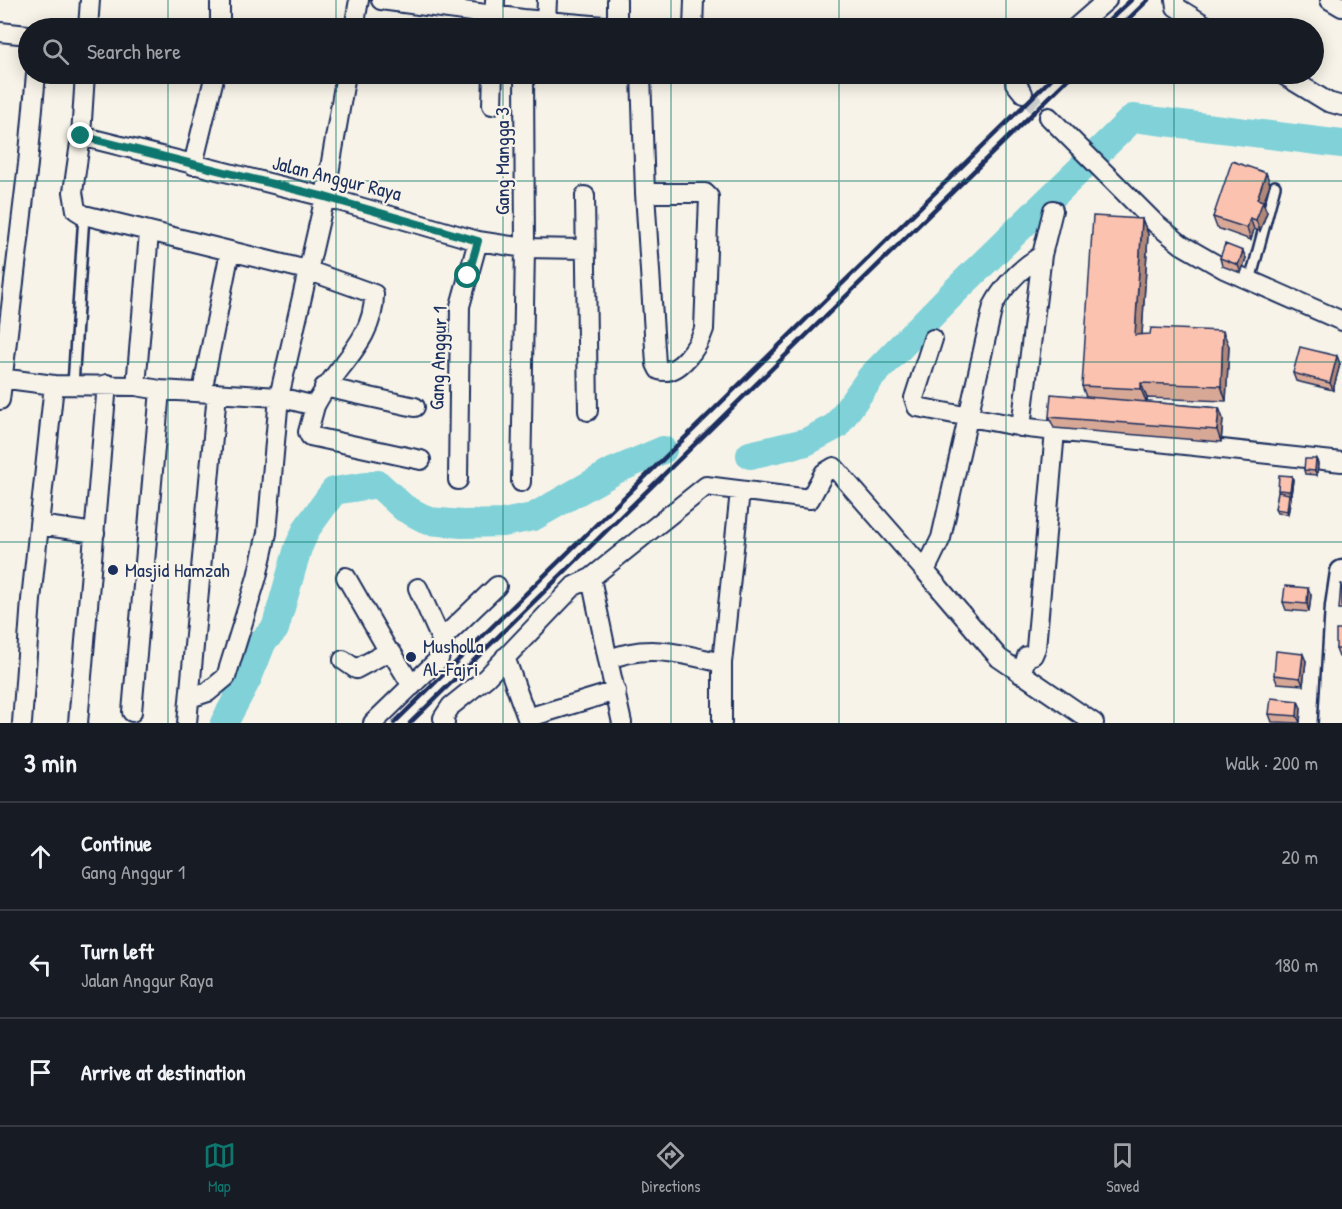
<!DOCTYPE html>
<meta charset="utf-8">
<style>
:root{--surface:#171b24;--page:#20242c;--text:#f1f3f6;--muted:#9ea1a6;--line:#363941;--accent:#0f766e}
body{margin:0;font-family:"Patrick Hand",sans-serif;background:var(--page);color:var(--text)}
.stop{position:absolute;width:18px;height:18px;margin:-14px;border:4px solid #0f766e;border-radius:50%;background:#fff}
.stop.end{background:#0f766e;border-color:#fff;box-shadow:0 2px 6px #0008}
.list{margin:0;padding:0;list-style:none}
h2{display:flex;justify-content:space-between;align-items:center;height:78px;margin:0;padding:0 24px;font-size:26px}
h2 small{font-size:20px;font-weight:400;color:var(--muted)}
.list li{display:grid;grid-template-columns:39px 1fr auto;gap:18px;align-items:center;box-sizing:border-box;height:108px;padding:0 24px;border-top:2px solid var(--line)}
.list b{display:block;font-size:22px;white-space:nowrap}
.list p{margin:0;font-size:20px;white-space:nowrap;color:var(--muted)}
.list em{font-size:20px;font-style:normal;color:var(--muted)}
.icon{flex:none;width:33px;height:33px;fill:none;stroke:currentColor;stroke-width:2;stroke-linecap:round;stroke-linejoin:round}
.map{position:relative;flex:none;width:1342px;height:723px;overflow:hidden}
.search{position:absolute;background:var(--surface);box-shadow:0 3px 15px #0003;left:18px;right:18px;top:18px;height:66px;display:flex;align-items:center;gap:15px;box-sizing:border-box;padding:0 21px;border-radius:33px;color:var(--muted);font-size:22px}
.sheet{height:402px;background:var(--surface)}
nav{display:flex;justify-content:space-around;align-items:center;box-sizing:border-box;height:84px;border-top:2px solid var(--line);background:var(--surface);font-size:16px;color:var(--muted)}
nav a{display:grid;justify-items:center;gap:3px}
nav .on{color:var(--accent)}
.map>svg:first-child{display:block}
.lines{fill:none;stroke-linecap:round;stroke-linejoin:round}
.river{stroke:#80d1d8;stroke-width:28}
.minor-tunnel{stroke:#cbcccc;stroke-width:18;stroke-dasharray:18 9;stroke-linecap:butt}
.service-casing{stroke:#1b2f5e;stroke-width:14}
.minor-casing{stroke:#1b2f5e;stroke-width:22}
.tertiary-casing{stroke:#1b2f5e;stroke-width:27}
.service{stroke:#f7f3e8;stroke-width:9}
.minor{stroke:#f7f3e8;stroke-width:18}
.tertiary{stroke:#f7f3e8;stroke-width:22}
.rail{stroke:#1b2f5e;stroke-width:4.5}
.wall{fill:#d8a896;stroke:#1b2f5e;stroke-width:1.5}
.shaded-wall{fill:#b0887a;stroke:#1b2f5e;stroke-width:1.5}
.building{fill:#fbc3af;stroke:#1b2f5e;stroke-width:1.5}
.route{stroke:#0f766e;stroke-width:8}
.grid{fill:none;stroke:#0f766e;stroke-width:1.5;stroke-opacity:0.55}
.poi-dot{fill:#1b2f5e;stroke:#f7f3e8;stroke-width:2}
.labels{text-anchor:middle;stroke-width:4.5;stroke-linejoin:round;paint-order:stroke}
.street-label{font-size:20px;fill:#1b2f5e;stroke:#f7f3e8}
.poi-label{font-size:20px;fill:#1b2f5e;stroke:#f7f3e8;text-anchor:start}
</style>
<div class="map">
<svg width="1342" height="723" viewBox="0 0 1342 723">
<rect width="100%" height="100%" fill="#f7f3e8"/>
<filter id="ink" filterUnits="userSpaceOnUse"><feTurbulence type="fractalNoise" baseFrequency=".0167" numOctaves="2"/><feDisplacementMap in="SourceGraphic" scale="12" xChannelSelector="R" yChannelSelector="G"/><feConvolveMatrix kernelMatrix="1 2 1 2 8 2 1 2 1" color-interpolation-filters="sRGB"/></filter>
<g filter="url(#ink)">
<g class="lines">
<path class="river" d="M750,455L806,442L836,426L871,377L955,291L1133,118L1342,144
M224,723L248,678L263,641L275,629L298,548L307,528L334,491L378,484L404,508L429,521L462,524L503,523L533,517L614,471L663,450"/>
<path class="minor-tunnel" d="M1023,93L1049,117"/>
<g class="service-casing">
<path id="service" d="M1250,281L1275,186
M73,385L84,215"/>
</g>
<g class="minor-casing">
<path id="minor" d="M220,0V28
M381,0L523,19L627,28
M617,0V28
M1175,0L1176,7L1210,28
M1330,0L1342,7
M546,21L547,0
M88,28L90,0
M354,28L359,0
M494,28L495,0
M693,28L694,0
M1075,28L1107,0
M0,32L28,35
M85,74L81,136L73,192L76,210L84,215L230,251L202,392
M641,74L645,193L656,364L659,370C679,377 699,345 704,329L709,197L705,193H645
M1022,74L1015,83L1023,93
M1282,74L1328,102L1342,106
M492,105L493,74
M1049,117L1156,224L1182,245L1224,269L1342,321
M81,136L325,197L478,241L525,248L584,249
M193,165L215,74
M585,196L588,411
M933,339L914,398L917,407L1028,428L1342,462
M0,378L54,385L136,386L160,390L279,397L315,406C334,367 375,341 374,294L307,270L230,251
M136,386L149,233
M324,387L415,407
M0,400L28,164L36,74
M315,406L308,432L310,436L421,460
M1021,427L1042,255
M458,480L460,306L478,241
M521,482L525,248L524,74
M39,525L95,533
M925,571L999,658L1094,723
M346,577L389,652
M591,578L608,660C646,643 683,654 722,663
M418,588L444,646
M505,657L527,718
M343,660L356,669L386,653H392L412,686
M608,660L622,723
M1021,674L1027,656L1033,655L1036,648L1055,431
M190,698L208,692L226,677L257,577L267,533L279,397L325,197L346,74
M132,712L160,390
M22,723L31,600L54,385
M78,723L107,384
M187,723L217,393
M373,723L439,659L445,636L497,586
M445,723L443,718L451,706L486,678L574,586L591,578L706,486L810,499L824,473L834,467L925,571L941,538L993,306C1005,283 1021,268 1042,255L1053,210
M529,723L527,718L616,691
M722,723V663L740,491"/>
</g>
<g class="tertiary-casing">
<path id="tertiary" d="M1330,723L1337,606L1342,572"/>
</g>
<use href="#service" class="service"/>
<use href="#minor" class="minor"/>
<use href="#tertiary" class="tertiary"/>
<path class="rail" d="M1101,28L1131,0
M1119,28L1148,0
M394,723L1056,74
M410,723L1073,74"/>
</g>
<path class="wall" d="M1266,173L1270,184L1263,203L1267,212L1260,231L1254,229L1251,240L1217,228L1213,217Z
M1142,219L1148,234L1142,335L1229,346L1226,401L1147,398V402L1219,408L1223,419L1221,442L1054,428L1049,417L1086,397L1082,386Z
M1220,258H1246L1241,273L1222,266Z
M1337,356L1340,364L1333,390L1296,381L1293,373Z
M1316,459L1318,463L1317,475L1305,474L1304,470Z
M1292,476L1293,480L1291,495H1290L1291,498L1288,514L1277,513L1275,509L1279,493L1278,490Z
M1311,595L1309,612L1286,610L1283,602Z
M1342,630V657H1339L1336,649Z
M1306,661L1303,685L1277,683L1274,675Z
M1301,708L1300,723L1272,722L1269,714Z"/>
<path class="shaded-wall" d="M1266,173L1270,184L1263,203L1267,212L1260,231L1256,220L1257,199Z
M1250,218L1254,229L1251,240L1247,228Z
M1142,219L1148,234L1141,350L1135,335Z
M1243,251L1246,258L1241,273L1238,265Z
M1223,331L1229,346L1226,401L1221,386Z
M1337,356L1340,364L1333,390L1330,383Z
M1141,383L1147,398V404L1141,389Z
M1219,408L1223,419L1221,442L1217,430Z
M1316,459L1318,463L1317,475L1315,471Z
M1292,476L1293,480L1291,495L1290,491Z
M1289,494L1291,498L1288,514L1287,511Z
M1308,588L1311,595L1309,612L1307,604Z
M1303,654L1306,661L1303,685L1300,678Z
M1298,701L1301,708L1300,723L1297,716Z"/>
<path class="building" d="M1232,161L1266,173L1257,199L1263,201L1256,220L1250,218L1247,228L1213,217Z
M1093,216L1142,219L1135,335L1150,334L1151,328L1223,331L1221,386L1141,383V389L1082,386Z
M1225,244L1243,251L1238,265L1220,258Z
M1300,347L1337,356L1330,383L1293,373Z
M1051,394L1219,408L1217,430L1049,417Z
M1305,459H1316L1315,471L1304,470Z
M1279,475L1292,476L1290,491L1278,490Z
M1278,492L1289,494L1287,511L1275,509Z
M1341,584H1342V609H1339Z
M1285,586L1308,588L1307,604L1283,602Z
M1336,630H1342V649H1336Z
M1276,651L1303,654L1300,678L1274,675Z
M1271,698L1298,701L1297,716L1269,714Z"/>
</g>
<g class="lines" filter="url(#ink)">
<path class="route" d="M81,136L325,197L478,241L468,276"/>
</g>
<path class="grid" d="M168,0V28M336,0V28M503,0V28M671,0V28M839,0V28M1006,0V28M1174,0V28M168,74V723M336,74V723M503,74V723M671,74V723M839,74V723M1006,74V723M1174,74V723M0,181H1342M0,362H1342M0,542H1342"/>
<g class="poi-dot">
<circle cx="113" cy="570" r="6"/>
<circle cx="411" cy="657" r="6"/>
</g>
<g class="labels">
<g class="street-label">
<text transform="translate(502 161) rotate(-90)" y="7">Gang Mangga 3</text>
<text transform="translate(337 178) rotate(14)" y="7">Jalan Anggur Raya</text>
<text transform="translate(438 358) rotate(-88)" y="7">Gang Anggur 1</text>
</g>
<g class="poi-label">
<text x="125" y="577">Masjid Hamzah</text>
<text x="423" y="653">Musholla<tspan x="423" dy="23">Al-Fajri</tspan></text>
</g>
</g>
</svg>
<div class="stop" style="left:468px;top:276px"></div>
<div class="stop end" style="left:81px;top:136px"></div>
<div class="search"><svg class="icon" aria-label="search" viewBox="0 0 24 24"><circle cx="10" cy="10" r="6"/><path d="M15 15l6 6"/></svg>Search here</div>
</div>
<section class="sheet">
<h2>3 min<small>Walk · 200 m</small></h2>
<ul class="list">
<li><svg class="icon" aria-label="ahead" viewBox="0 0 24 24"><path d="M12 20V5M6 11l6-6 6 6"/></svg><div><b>Continue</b><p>Gang Anggur 1</p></div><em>20 m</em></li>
<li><svg class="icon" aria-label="left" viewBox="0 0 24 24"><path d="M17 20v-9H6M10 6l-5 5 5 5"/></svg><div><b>Turn left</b><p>Jalan Anggur Raya</p></div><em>180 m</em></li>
<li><svg class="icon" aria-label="arrive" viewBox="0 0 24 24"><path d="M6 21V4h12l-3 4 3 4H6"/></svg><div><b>Arrive at destination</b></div></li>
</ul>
</section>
<nav>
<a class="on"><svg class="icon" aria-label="map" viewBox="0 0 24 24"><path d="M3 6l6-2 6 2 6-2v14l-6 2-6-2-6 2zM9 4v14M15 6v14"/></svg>Map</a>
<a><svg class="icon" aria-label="directions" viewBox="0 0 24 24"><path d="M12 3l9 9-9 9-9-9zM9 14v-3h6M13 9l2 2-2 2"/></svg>Directions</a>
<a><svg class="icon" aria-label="saved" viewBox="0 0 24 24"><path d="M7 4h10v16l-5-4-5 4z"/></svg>Saved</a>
</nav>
